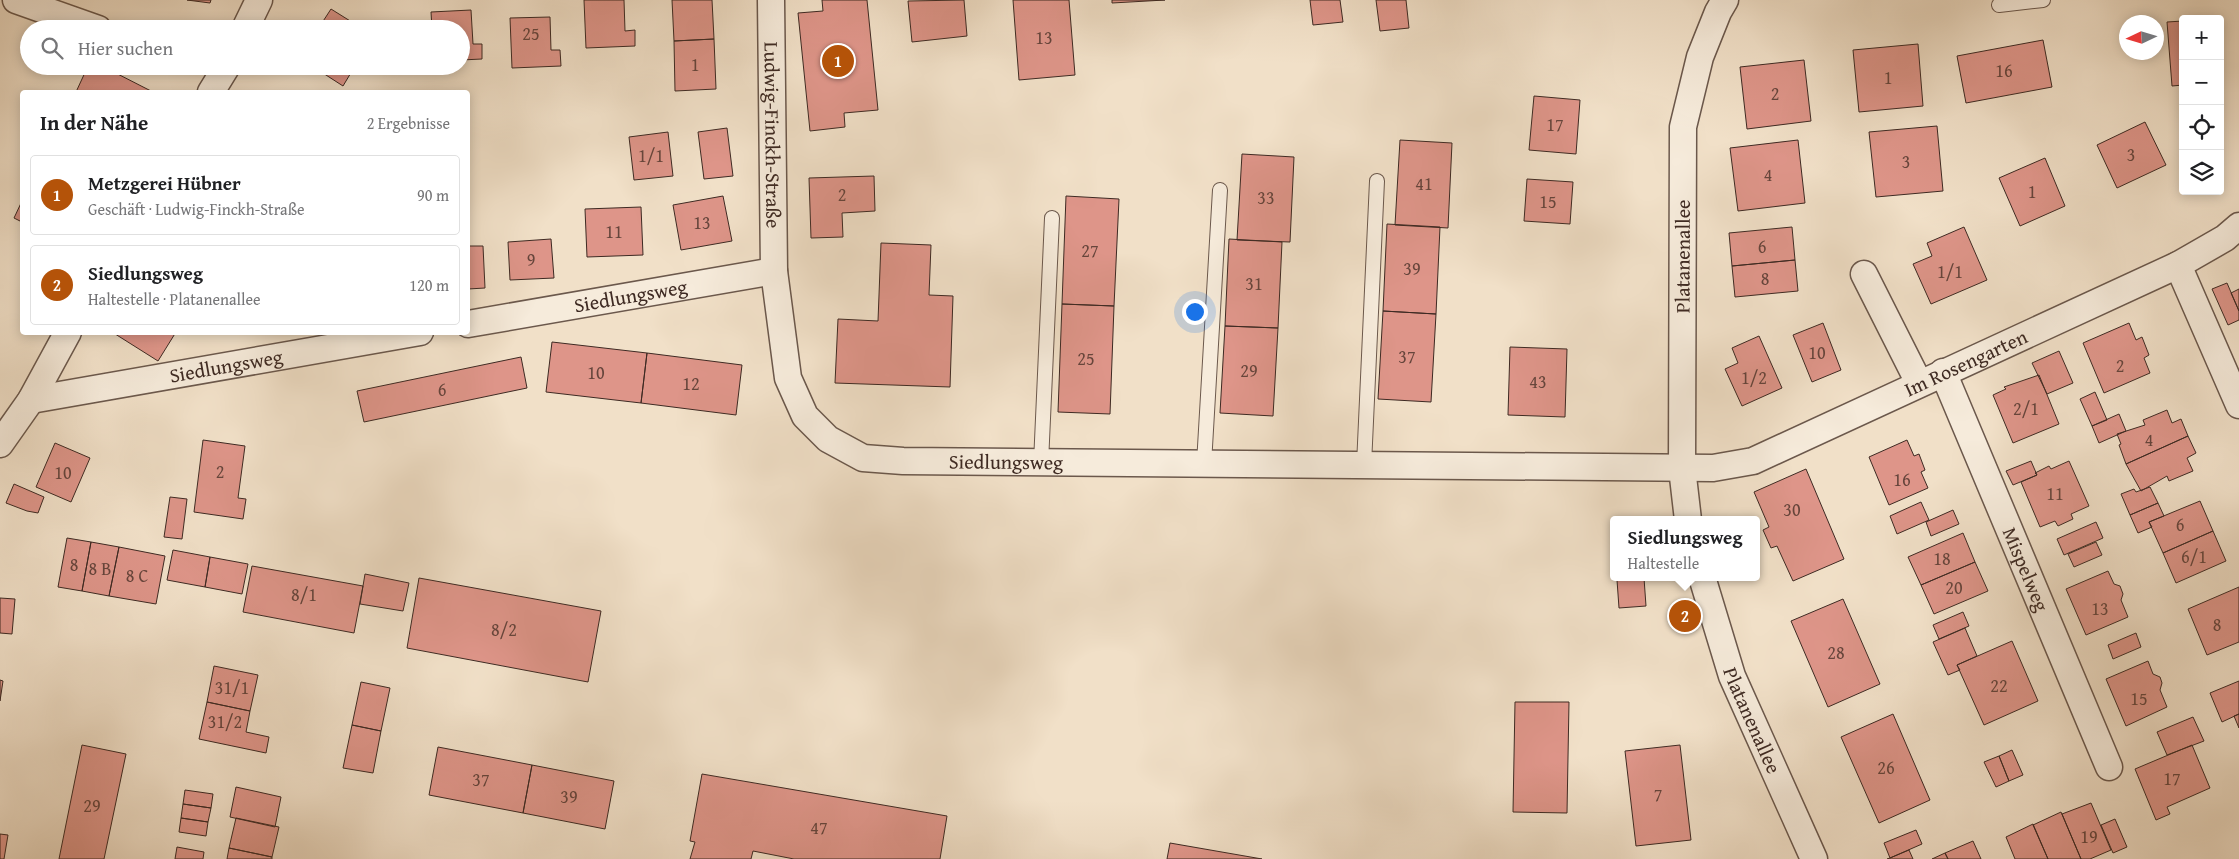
<!DOCTYPE html>
<html lang="de">
<meta charset="utf-8">
<style>
:root{--surface:#fff;--page:#f6f6f6;--text:#202124;--muted:#757577;--line:#e0e0e0;--accent:#b45309}
body{margin:0;font-family:"Gentium Book Plus",serif;background:var(--page);color:var(--text)}
.controls{position:absolute;right:15px;top:15px;display:grid;overflow:hidden;border-radius:5px;box-shadow:0 2px 12px #0003}
.controls button{width:45px;height:45px;display:grid;place-items:center;padding:0;border:0;border-bottom:1px solid var(--line);background:var(--surface);color:var(--text);font:25px sans-serif}
.compass{position:absolute;left:2119px;top:15px;width:45px;height:45px;border-radius:50%;background:var(--surface);box-shadow:0 2px 12px #0003;rotate:266deg}
.you{position:absolute;left:1194px;top:311px;width:18px;height:18px;margin:-12px;border:4px solid #fff;border-radius:50%;background:#1a73e8;box-shadow:0 0 0 8px #1a73e833}
.badge{display:grid;place-items:center;width:32px;height:32px;border-radius:50%;background:var(--accent);color:#fff;font-size:16px;font-weight:700}
.pin{position:absolute;translate:-50% -50%;border:2px solid #fff;box-shadow:0 1px 5px #0006}
.popup{position:absolute;left:1610px;top:516px;width:150px;height:65px;box-sizing:border-box;display:grid;place-content:center;border-radius:5px;background:var(--surface);filter:drop-shadow(0 1px 4px #0005);font-size:16px;white-space:nowrap;color:var(--muted)}
.popup b{font-size:19px;color:var(--text)}
.popup::after{content:'';position:absolute;left:50%;top:100%;margin-left:-10px;border:10px solid transparent;border-top-color:var(--surface)}
.list{margin:0;padding:0;list-style:none}
h2{display:flex;justify-content:space-between;align-items:center;height:65px;margin:0;padding:0 20px;font-size:21px}
h2 small{font-size:16px;font-weight:400;color:var(--muted)}
.list li{display:grid;grid-template-columns:32px 1fr auto;gap:15px;align-items:center;box-sizing:border-box;height:80px;margin:0 10px 10px;padding:0 10px;border:1px solid var(--line);border-radius:5px}
.list b{display:block;font-size:19px;white-space:nowrap}
.list p{margin:0;font-size:16px;white-space:nowrap;color:var(--muted)}
.list em{font-size:16px;font-style:normal;color:var(--muted)}
.icon{flex:none;width:28px;height:28px;fill:none;stroke:currentColor;stroke-width:2;stroke-linecap:round;stroke-linejoin:round}
.map{position:relative;flex:none;width:2239px;height:859px;overflow:hidden}
.search{position:absolute;background:var(--surface);box-shadow:0 2px 12px #0003;left:20px;top:20px;width:450px;height:55px;display:flex;align-items:center;gap:12px;box-sizing:border-box;padding:0 18px;border-radius:28px;color:var(--muted);font-size:19px}
.panel{position:absolute;background:var(--surface);box-shadow:0 2px 12px #0003;left:20px;top:90px;width:450px;height:245px;border-radius:5px}
.map>svg:first-child{display:block}
.building{fill:#de9589;stroke:#3e2a23}
.lines{fill:none;stroke-linecap:round;stroke-linejoin:round}
.lane-casing{stroke:#6b584c;stroke-width:16}
.street-casing{stroke:#6b584c;stroke-width:29}
.lane{stroke:#f6ebdb;stroke-width:14}
.street{stroke:#f6ebdb;stroke-width:26}
.labels{text-anchor:middle;stroke-width:4;stroke-linejoin:round;paint-order:stroke}
.number-label{font-size:18px;fill:#66453c}
.street-label{font-size:20px;fill:#3e2a23;stroke:#f6ebdb}
</style>
<div class="map">
<svg width="2239" height="859" viewBox="0 0 2239 859">
<rect width="100%" height="100%" fill="#f1e0c8"/>
<filter id="stains"><feTurbulence type="fractalNoise" baseFrequency=".004" numOctaves="4"/><feColorMatrix values="0 0 0 0 .2 0 0 0 0 .09 0 0 0 0 .02 0 0 0 .5 -.17"/></filter>
<radialGradient id="worn" r=".72"><stop offset=".6" stop-color="#630" stop-opacity="0"/><stop offset="1" stop-color="#630" stop-opacity=".3"/></radialGradient>
<path class="building" d="M187,0H211L210,3Z
M584,0H624L625,31L635,30V46L586,48Z
M672,0H712L714,39L674,41Z
M822,0H867L878,110L844,113L845,127L810,131L798,13L823,11Z
M964,0L967,36L912,42L908,1Z
M1013,0H1069L1075,75L1019,80Z
M1112,0H1165L1112,3Z
M1310,0H1340L1343,22L1313,25Z
M1376,0H1406L1409,28L1380,31Z
M331,9L363,29H318Z
M471,10L473,44H482V59L461,60V29H432L431,12Z
M550,17L551,50H560L561,66L512,68L510,18Z
M2183,21V85L2172,86L2167,22Z
M714,39L716,89L675,91L674,41Z
M2043,40L2052,87L1966,103L1957,56Z
M1918,44L1923,106L1859,112L1853,50Z
M1804,60L1811,121L1747,129L1740,67Z
M88,66H102L151,91V92H76Z
M312,66H355L343,86Z
M1534,96L1580,100L1576,154L1529,150Z
M2145,122L2166,165L2117,188L2097,145Z
M1937,126L1943,191L1876,197L1869,132Z
M727,128L733,176L704,179L698,132Z
M668,132L673,176L634,180L629,137Z
M1400,140L1452,143L1448,228L1395,225Z
M1798,140L1805,203L1738,211L1730,148Z
M1242,154L1294,157L1290,242L1237,240Z
M2045,158L2065,206L2020,226L1999,178Z
M874,176L875,211L842,213L843,237L811,238L809,178Z
M1527,179L1573,182L1570,224L1524,221Z
M723,196L732,241L681,250L673,205Z
M1066,196L1119,199L1114,306L1062,304Z
M22,201V222L14,218Z
M641,207L643,255L587,257L585,209Z
M1387,224L1440,227L1436,314L1383,311Z
M1792,227L1795,260L1732,266L1729,233Z
M1964,227L1987,280L1931,304L1913,264L1932,256L1927,243Z
M551,239L554,278L510,280L508,242Z
M1229,239L1282,242L1278,328L1225,326Z
M881,243L931,245L929,295L953,296L950,387L835,383L838,319L878,321Z
M468,246H483L485,288L468,289Z
M1795,260L1798,291L1735,297L1732,266Z
M2227,283L2239,311V320L2228,325L2212,289Z
M2239,289V311L2231,293Z
M1062,304L1114,306L1110,414L1058,412Z
M1383,311L1436,314L1431,402L1378,399Z
M1823,323L1841,370L1812,382L1793,335Z
M2129,323L2136,340L2142,337L2149,355L2144,358L2150,373L2104,393L2083,343Z
M1225,326L1278,328L1273,416L1220,413Z
M112,332H176L158,361Z
M1759,336L1782,388L1742,406L1725,369L1738,363L1732,348Z
M552,342L647,353L641,403L546,392Z
M1510,347L1567,349L1565,417L1508,415Z
M2059,351L2073,383L2047,394L2032,363Z
M647,353L742,365L736,415L641,403Z
M521,357L527,388L364,422L357,391Z
M2039,375L2059,424L2013,443L1993,395L2006,389L2004,387Z
M2095,392L2107,420L2092,426L2080,399Z
M2167,410L2172,423L2181,419L2188,436L2126,464L2119,445L2121,444L2117,434L2145,425L2143,420Z
M2119,414L2126,431L2099,443L2092,426Z
M2188,436L2196,453L2187,458L2193,471L2169,481L2167,476L2141,491L2126,464Z
M203,440L245,446L238,498L246,499L243,519L194,512Z
M1907,440L1914,456L1919,454L1925,470L1921,472L1928,488L1889,505L1869,457Z
M55,443L90,458L71,502L36,487Z
M2031,461L2037,475L2013,485L2006,471Z
M2069,461L2089,506L2071,514L2073,519L2058,526L2055,521L2040,527L2021,482L2037,475L2035,473L2049,466L2051,469Z
M1806,469L1844,559L1793,581L1777,546L1771,548L1763,530L1769,527L1754,492Z
M14,484L44,497L38,513L27,511L6,503Z
M2150,487L2158,503L2130,515L2121,494L2134,489L2136,492Z
M170,497L187,499L182,539L164,537Z
M2200,501L2213,531L2163,553L2149,522Z
M1921,502L1929,520L1897,534L1890,516Z
M2158,503L2164,516L2149,522L2152,527L2138,533L2130,515Z
M1953,510L1959,524L1931,536L1926,522Z
M2096,522L2103,538L2064,555L2057,539Z
M2213,531L2226,561L2176,583L2163,553Z
M1963,533L1975,562L1921,585L1908,557Z
M67,538L91,542L82,591L58,587Z
M91,542L119,547L109,596L82,591Z
M2096,542L2102,555L2074,567L2068,554Z
M119,547L165,556L156,604L109,596Z
M173,550L210,557L205,587L167,580Z
M210,557L248,564L242,594L205,587Z
M1975,562L1988,591L1934,614L1921,585Z
M252,566L363,586L354,633L243,612Z
M2108,571L2114,584L2120,586L2123,594L2121,600L2128,617L2086,635L2066,589Z
M365,574L409,583L403,611L360,604Z
M419,578L601,611L588,682L407,648Z
M1644,578L1646,606L1619,608L1617,580Z
M2239,587V642L2207,655L2188,609Z
M0,598L15,599L12,634L0,633Z
M1843,599L1880,684L1828,707L1791,621Z
M1963,612L1969,626L1939,639L1933,625Z
M1965,628L1977,656L1957,665L1960,670L1948,675L1933,642Z
M2136,633L2141,647L2113,659L2108,645Z
M2012,641L2038,701L1984,725L1957,665Z
M2148,661L2153,674L2160,677L2162,683L2160,690L2167,707L2126,726L2106,679Z
M214,666L258,675L250,711L207,702Z
M0,680L3,681L0,701Z
M2239,681V714L2222,722L2210,693Z
M361,682L390,688L381,731L352,725Z
M207,702L250,711L246,732L269,737L266,753L199,739Z
M1515,702H1569L1567,813L1513,812Z
M1893,714L1930,800L1879,823L1841,737Z
M2239,714V728L2234,716Z
M2193,717L2204,741L2167,755L2157,732Z
M352,725L381,731L373,773L343,768Z
M82,745L126,754L104,859H59Z
M1680,745L1691,840L1636,846L1625,751Z
M2192,745L2210,788L2167,807L2170,814L2156,820L2135,769Z
M438,747L532,765L523,813L429,795Z
M2012,750L2023,775L2009,781L1999,756Z
M1999,756L2009,781L1996,787L1984,762Z
M532,765L614,781L605,829L523,813Z
M702,774L947,816L940,859H794L753,851L751,859H690L695,842L690,841Z
M236,787L281,797L275,827L230,817Z
M185,790L213,794L211,808L183,804Z
M2091,803L2111,850L2090,859H2081L2062,814Z
M183,804L211,808L208,822L181,818Z
M2061,812L2081,859H2048L2033,825Z
M181,818L208,822L206,836L179,832Z
M236,818L279,827L272,857L229,848Z
M2115,819L2127,847L2113,853L2101,825Z
M2033,824L2048,859H2015L2006,837Z
M1916,830L1922,844L1890,858L1884,843Z
M0,834L8,835L4,859H0Z
M1973,841L1981,859H1948L1945,853Z
M1170,843L1262,859H1167Z
M177,847L204,852L203,859H175Z
M229,848L272,857V859H227Z
M1909,850L1913,859H1887L1890,858Z
M1945,853L1948,859H1932Z"/>
<g class="lines">
<g class="lane-casing">
<path id="lane" d="M1999,5L2043,0
M1041,463L1052,218
M1204,464L1220,190
M1364,465L1377,181"/>
</g>
<g class="street-casing">
<g id="street">
<path d="M16,0L98,29"/>
<path id="s1" d="M771,0L774,271L788,378L805,416L828,439L863,458L903,461L1713,468L1753,461L2178,265L2225,238L2239,226"/>
<path d="M245,29L259,0"/>
<path d="M211,92L227,66"/>
<path d="M2178,265L2239,405"/>
<path d="M1864,274L1919,383"/>
<path id="s2" d="M468,324L774,271"/>
<path id="s3" d="M1943,372L2109,767"/>
<path id="s4" d="M31,400L420,332"/>
<path d="M0,444L31,400L68,332"/>
<path id="s5" d="M1688,520L1682,468L1683,127L1700,57L1718,12L1725,0"/>
<path id="s6" d="M1702,577L1732,676L1814,859"/>
</g>
</g>
<use href="#lane" class="lane"/>
<use href="#street" class="street"/>
</g>
<g class="labels">
<g class="number-label">
<text x="531" y="40">25</text>
<text x="1044" y="44">13</text>
<text x="695" y="71">1</text>
<text x="2004" y="77">16</text>
<text x="1888" y="84">1</text>
<text x="1775" y="100">2</text>
<text x="1555" y="131">17</text>
<text x="2131" y="161">3</text>
<text x="651" y="162">1/1</text>
<text x="1906" y="168">3</text>
<text x="1768" y="181">4</text>
<text x="1424" y="190">41</text>
<text x="2032" y="198">1</text>
<text x="842" y="201">2</text>
<text x="1266" y="204">33</text>
<text x="1548" y="208">15</text>
<text x="702" y="229">13</text>
<text x="614" y="238">11</text>
<text x="1762" y="253">6</text>
<text x="1090" y="257">27</text>
<text x="531" y="266">9</text>
<text x="1412" y="275">39</text>
<text x="1950" y="278">1/1</text>
<text x="1765" y="285">8</text>
<text x="1254" y="290">31</text>
<text x="1817" y="359">10</text>
<text x="1407" y="363">37</text>
<text x="1086" y="365">25</text>
<text x="2120" y="372">2</text>
<text x="1249" y="377">29</text>
<text x="596" y="379">10</text>
<text x="1754" y="384">1/2</text>
<text x="1538" y="388">43</text>
<text x="691" y="390">12</text>
<text x="442" y="396">6</text>
<text x="2026" y="415">2/1</text>
<text x="2149" y="446">4</text>
<text x="220" y="478">2</text>
<text x="63" y="479">10</text>
<text x="1902" y="486">16</text>
<text x="2055" y="500">11</text>
<text x="1792" y="516">30</text>
<text x="2180" y="531">6</text>
<text x="2194" y="563">6/1</text>
<text x="1942" y="565">18</text>
<text x="74" y="571">8</text>
<text x="100" y="575">8 B</text>
<text x="137" y="582">8 C</text>
<text x="1954" y="594">20</text>
<text x="304" y="601">8/1</text>
<text x="2100" y="615">13</text>
<text x="2217" y="631">8</text>
<text x="504" y="636">8/2</text>
<text x="1836" y="659">28</text>
<text x="1999" y="692">22</text>
<text x="232" y="694">31/1</text>
<text x="2139" y="705">15</text>
<text x="225" y="728">31/2</text>
<text x="1886" y="774">26</text>
<text x="2172" y="785">17</text>
<text x="481" y="786">37</text>
<text x="1658" y="801">7</text>
<text x="569" y="803">39</text>
<text x="92" y="812">29</text>
<text x="819" y="834">47</text>
<text x="2089" y="843">19</text>
</g>
<g class="street-label">
<text dy="7" stroke="none"><textPath href="#s1" startOffset="135">Ludwig-Finckh-Straße</textPath></text>
<text dy="7" stroke="none"><textPath href="#s5" startOffset="264">Platanenallee</textPath></text>
<text dy="7" stroke="none"><textPath href="#s2" startOffset="165">Siedlungsweg</textPath></text>
<text dy="7" stroke="none"><textPath href="#s1" startOffset="1618">Im Rosengarten</textPath></text>
<text dy="7" stroke="none"><textPath href="#s4" startOffset="198">Siedlungsweg</textPath></text>
<text dy="7" stroke="none"><textPath href="#s1" startOffset="636">Siedlungsweg</textPath></text>
<text dy="7" stroke="none"><textPath href="#s3" startOffset="214">Mispelweg</textPath></text>
<text dy="7" stroke="none"><textPath href="#s6" startOffset="152">Platanenallee</textPath></text>
</g>
</g>
<rect width="100%" height="100%" filter="url(#stains)"/>
<rect width="100%" height="100%" fill="url(#worn)"/>
</svg>
<div class="controls">
<button>+</button>
<button>−</button>
<button><svg class="icon" aria-label="locate" viewBox="0 0 24 24"><circle cx="12" cy="12" r="6"/><path d="M12 2v4M12 18v4M2 12h4M18 12h4"/></svg></button>
<button><svg class="icon" aria-label="layers" viewBox="0 0 24 24"><path d="M12 4l9 5-9 5-9-5zM3 14l9 5 9-5"/></svg></button>
</div>
<svg class="compass" viewBox="-18 -18 36 36"><path d="M0-13l5 13h-10z" fill="#e53935"/><path d="M0 13l5-13h-10z" fill="#757577"/></svg>
<div class="you"></div>
<div class="pin badge" style="left:838px;top:61px">1</div>
<div class="pin badge" style="left:1685px;top:616px">2</div>
<div class="popup"><b>Siedlungsweg</b>Haltestelle</div>
<div class="search"><svg class="icon" aria-label="search" viewBox="0 0 24 24"><circle cx="10" cy="10" r="6"/><path d="M15 15l6 6"/></svg>Hier suchen</div>
<section class="panel">
<h2>In der Nähe<small>2 Ergebnisse</small></h2>
<ul class="list">
<li><span class="badge">1</span><div><b>Metzgerei Hübner</b><p>Geschäft · Ludwig-Finckh-Straße</p></div><em>90 m</em></li>
<li><span class="badge">2</span><div><b>Siedlungsweg</b><p>Haltestelle · Platanenallee</p></div><em>120 m</em></li>
</ul>
</section>
</div>
